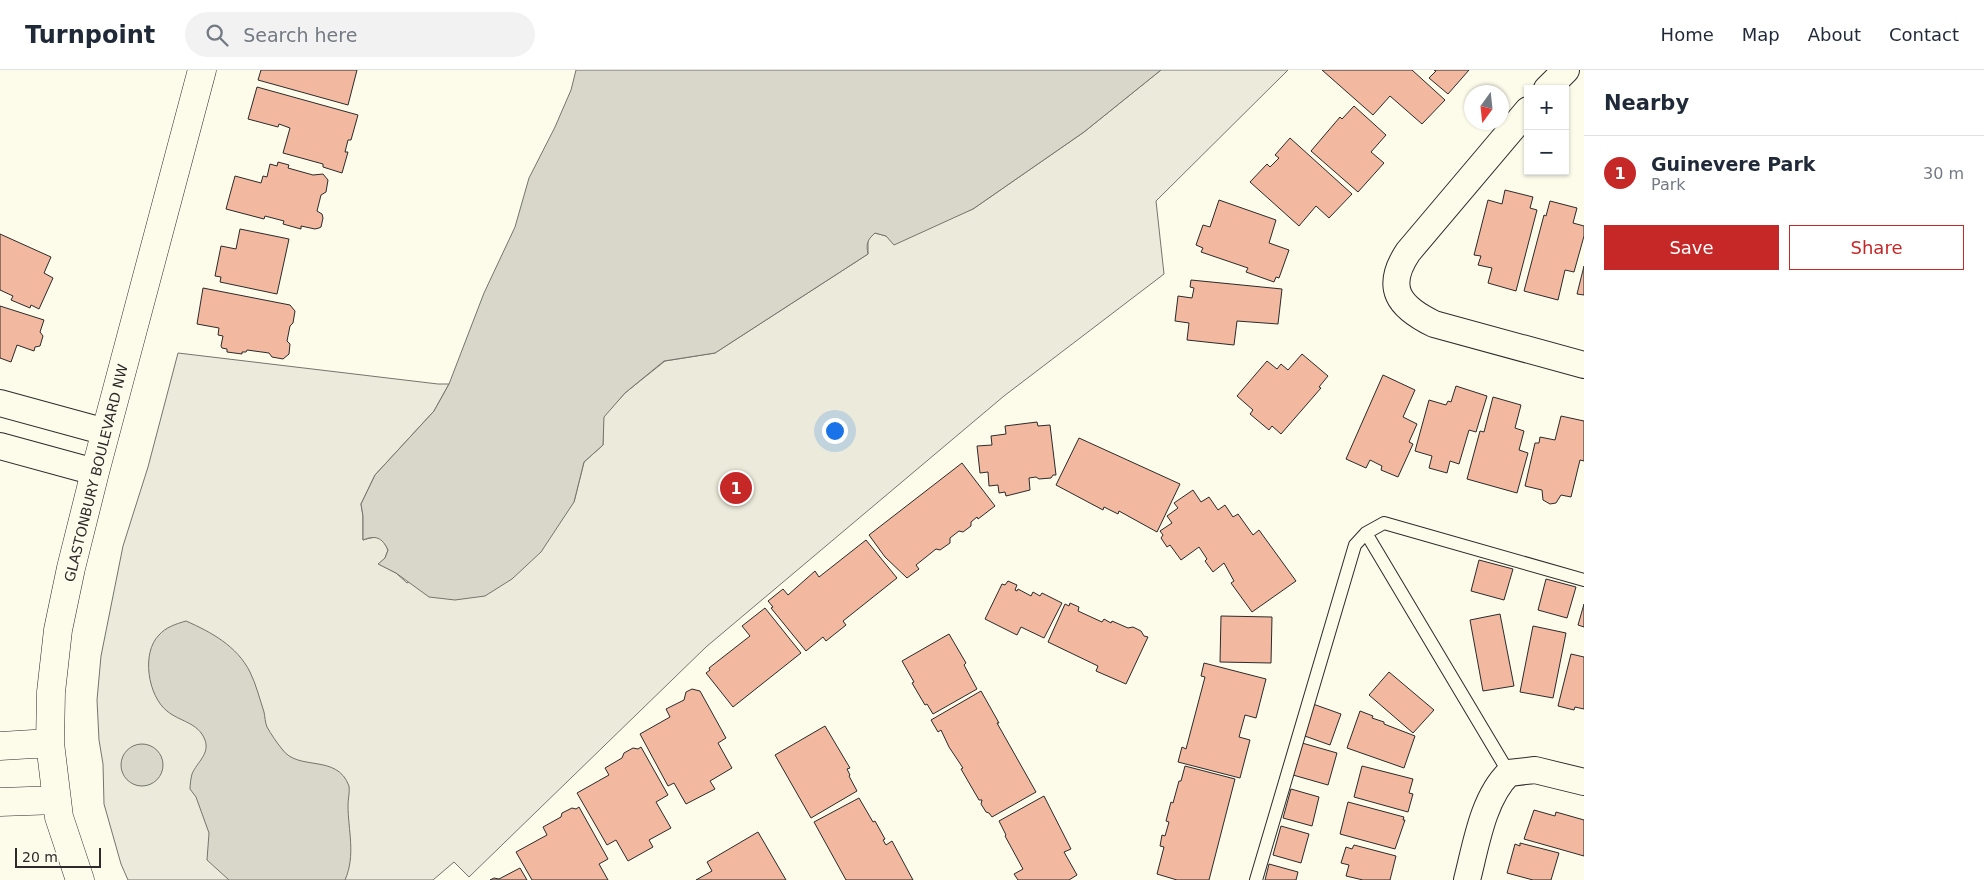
<!DOCTYPE html>
<meta charset="utf-8">
<style>
:root{--surface:#fff;--page:#f2f2f3;--text:#1f2937;--muted:#747a83;--line:#e0e1e3;--accent:#c62828}
body{margin:0;font-family:"DejaVu Sans",sans-serif;background:var(--page);color:var(--text)}
.controls{position:absolute;right:15px;top:15px;display:grid;overflow:hidden;border-radius:0px;box-shadow:0 1px 4px #0004}
.controls button{width:45px;height:45px;display:grid;place-items:center;padding:0;border:0;border-bottom:1px solid var(--line);background:var(--surface);color:var(--text);font:25px sans-serif}
.compass{position:absolute;left:1464px;top:15px;width:45px;height:45px;border-radius:50%;background:var(--surface);box-shadow:0 1px 4px #0004;rotate:195deg}
.scale{position:absolute;left:15px;bottom:12px;width:86px;box-sizing:border-box;padding-left:5px;border:2px solid #2b2b2b;border-top:0;font-size:14px;line-height:18px;white-space:nowrap;color:#2b2b2b;-webkit-text-stroke:4px #fdfbea;paint-order:stroke}
.you{position:absolute;left:834px;top:360px;width:18px;height:18px;margin:-12px;border:4px solid #fff;border-radius:50%;background:#1a73e8;box-shadow:0 0 0 8px #1a73e833}
.badge{display:grid;place-items:center;width:32px;height:32px;border-radius:50%;background:var(--accent);color:#fff;font-size:16px;font-weight:700}
.pin{position:absolute;translate:-50% -50%;border:2px solid #fff;box-shadow:0 1px 5px #0006}
.list{margin:0;padding:0;list-style:none}
h2{display:flex;justify-content:space-between;align-items:center;height:65px;margin:0;padding:0 20px;font-size:21px}
h2 small{font-size:16px;font-weight:400;color:var(--muted)}
.list li{display:grid;grid-template-columns:32px 1fr auto;gap:15px;align-items:center;box-sizing:border-box;height:75px;padding:0 20px;border-top:1px solid var(--line)}
.list b{display:block;font-size:19px;white-space:nowrap}
.list p{margin:0;font-size:16px;white-space:nowrap;color:var(--muted)}
.list em{font-size:16px;font-style:normal;color:var(--muted)}
.actions{display:flex;gap:10px;padding:15px 20px}
.actions a{flex:1;padding:11px 0;border:1px solid var(--accent);border-radius:0px;text-align:center;font-size:18px;color:var(--accent)}
.actions .main{background:var(--accent);color:#fff}
.icon{flex:none;width:28px;height:28px;fill:none;stroke:currentColor;stroke-width:2;stroke-linecap:round;stroke-linejoin:round}
.map{position:relative;flex:none;width:1584px;height:810px;overflow:hidden}
header{display:flex;align-items:center;gap:30px;box-sizing:border-box;height:70px;padding:0 25px;background:var(--surface);border-bottom:1px solid var(--line)}
header strong{font-size:24px}
nav{display:flex;gap:28px;margin-inline-start:auto;font-size:18px}
.search{width:350px;height:45px;background:var(--page);display:flex;align-items:center;gap:12px;box-sizing:border-box;padding:0 18px;border-radius:28px;color:var(--muted);font-size:19px}
main{display:flex}
aside{flex:1;background:var(--surface)}
.map>svg:first-child{display:block}
.green{fill:#ecebdb;stroke:#74746e}
.water{fill:#d8d7c9;stroke:#74746e}
.building{fill:#f2b8a0;stroke:#2b2b2b}
.lines{fill:none;stroke-linecap:round;stroke-linejoin:round}
.service-casing{stroke:#2b2b2b;stroke-width:14}
.minor-casing{stroke:#2b2b2b;stroke-width:28}
.tertiary-casing{stroke:#2b2b2b;stroke-width:29}
.service{stroke:#fdfbea;stroke-width:12}
.minor{stroke:#fdfbea;stroke-width:26}
.tertiary{stroke:#fdfbea;stroke-width:28}
.labels{text-anchor:middle;stroke-width:4;stroke-linejoin:round;paint-order:stroke}
.street-label{font-size:14px;fill:#2b2b2b;stroke:#fdfbea}
</style>
<header>
<strong>Turnpoint</strong>
<div class="search"><svg class="icon" aria-label="search" viewBox="0 0 24 24"><circle cx="10" cy="10" r="6"/><path d="M15 15l6 6"/></svg>Search here</div>
<nav><a>Home</a><a>Map</a><a>About</a><a>Contact</a></nav>
</header>
<main>
<div class="map">
<svg width="1584" height="810" viewBox="0 0 1584 810">
<rect width="100%" height="100%" fill="#fdfbea"/>
<path class="green" d="M1161,0H1288L1156,131L1164,204L1004,326L706,577L469,807L454,792L433,810H128L121,794L104,734L103,694L99,670L97,630L101,586L123,476L148,397L178,283L438,314H449L434,341L375,405L361,434L363,446V470C377,466 381,465 388,480L385,488L379,494L396,503L407,513L574,432L584,392L603,375V347L625,323L665,291L715,283L868,184V169L875,163L886,166L891,171L973,139L1084,62Z"/>
<path class="water" d="M576,0H1161L1084,62L973,139L894,175L886,166L875,163C867,170 866,174 868,184L715,283L664,291L625,323L604,347L603,375L584,392L574,432L541,482L512,509L485,526L455,530L429,527L396,503L378,494L385,488L388,480C382,467 375,465 363,470V446L361,434L375,405L434,341L449,314L484,223L515,157L529,108L555,57L571,20Z
M186,551C211,562 237,576 250,602C256,614 260,630 264,642C265,647 265,652 267,657C271,664 277,673 282,679C298,702 337,683 349,716C350,721 348,729 348,735C348,760 356,785 345,810H229L207,790L209,763L196,727L190,719C190,714 191,708 192,704C197,692 210,684 205,670C198,652 180,652 167,641C148,626 141,583 159,565C166,557 176,554 186,551Z
M121 695a21 21 0 1 1 42 0a21 21 0 1 1-42 0Z"/>
<path class="building" d="M261,0H357L348,35L258,10Z
M1322,0H1412L1445,30L1422,54L1390,26L1373,45Z
M1434,0H1469L1448,24L1429,8L1436,1Z
M257,17L358,45L351,70H348L345,82H348L342,103L323,97V94L283,83L290,58L279,54L278,57L248,49Z
M1354,36L1386,65L1371,82L1384,93L1358,122L1311,81L1340,47L1342,49Z
M1290,68L1352,124L1329,148L1316,136L1299,156L1250,112L1267,94L1270,97L1279,88L1275,85Z
M278,92L289,95L288,98L313,105L323,104L328,110L326,122L321,125L317,141L322,144L323,148L321,157L319,158L315,159L301,156V159L283,154L284,151L265,146L264,149L226,139L235,106L261,113L263,106L267,107L270,94L277,96Z
M1505,120L1533,127L1530,138L1537,140L1516,221L1488,213L1492,198L1478,195L1481,186L1474,185L1488,130L1502,134Z
M1219,130L1276,150L1269,173L1289,180L1279,208L1276,207L1274,212L1246,202L1248,198L1201,182L1203,178L1196,175L1203,155L1210,157Z
M1550,131L1577,138L1573,153L1584,156V166L1574,202L1565,200L1558,230L1524,221L1544,145L1546,146Z
M240,159L289,169L277,224L220,212L221,207L215,206L221,176L236,179Z
M0,164L51,187L44,203L53,208L39,239L31,235L30,238L11,230L13,226L0,220Z
M1584,196V225L1577,224Z
M1191,210L1282,219L1278,254L1237,251L1234,275L1187,270L1189,253L1175,251L1178,226L1192,228L1194,218L1190,217Z
M203,218L290,235L295,241L293,253L290,256L287,271L290,274L289,284L283,289L272,287L269,283L247,280L246,282H242V284L227,282V279L222,278L221,276L223,266L218,265L219,258L197,254Z
M0,236L44,250L40,262L43,266L40,276L35,277L34,281L17,275L11,292L0,288Z
M1302,284L1328,306L1319,317L1321,318L1281,364L1272,356L1269,360L1250,344L1253,340L1237,326L1267,291L1277,299L1281,294L1288,300Z
M1383,305L1415,320L1403,347L1417,354L1409,372L1413,374L1398,407L1381,400L1382,396L1370,390L1366,398L1346,389Z
M1456,316L1487,326L1476,362L1469,360L1459,394L1450,391L1447,403L1429,398L1432,386L1415,381L1429,330L1446,335L1448,331L1451,332Z
M1493,327L1521,335L1515,358L1524,361L1519,380L1528,383L1517,423L1467,409L1480,361L1484,362Z
M1561,346L1584,351V391L1580,390L1571,427L1561,425L1556,433L1550,434L1543,430L1542,420L1525,416L1535,373H1539L1540,367L1555,370Z
M1037,352L1038,356L1050,355L1056,405H1053L1051,408L1039,409L1036,407L1029,408L1030,420L1006,426L1005,422L999,423L998,415L989,416L988,402L980,403L977,376L992,375L991,366L1006,364L1005,356Z
M1079,368L1180,414L1157,462L1119,441L1118,444L1104,437L1103,440L1056,415Z
M962,393L995,436L978,449L977,447L971,452V456L963,462L959,461L950,468V473L940,480L936,479L916,495L919,499L907,508L885,487L869,465Z
M1193,420L1201,432L1209,427L1218,440L1225,435L1233,447L1238,444L1253,465L1259,460L1296,511L1252,542L1231,513L1234,511L1224,493L1213,502L1205,491L1207,489L1199,477L1181,490L1170,475L1167,477L1161,468L1163,465L1160,461L1172,453L1167,446L1178,438L1174,433Z
M866,470L897,508L843,551L846,555L826,571L823,567L806,581L771,538L773,537L768,531L783,519L788,525L815,501L819,507Z
M1479,490L1513,499L1504,530L1471,521Z
M1546,509L1576,517L1567,548L1538,540Z
M1008,511L1017,515L1015,520L1017,521L1018,519L1031,526L1033,522L1040,526L1042,523L1062,533L1044,568L1021,557L1017,565L985,549L1002,514L1005,515Z
M1070,533L1079,537L1078,541L1102,552L1104,549L1111,553L1112,551L1128,558L1133,557L1141,561L1144,566L1148,567L1126,614L1096,601L1098,596L1048,572L1065,534L1069,536Z
M1584,534V557L1578,555Z
M765,538L801,583L733,637L706,603L710,600L709,598L750,566L742,556Z
M1500,544L1514,616L1483,621L1470,550Z
M1221,546L1272,547L1271,593L1220,592Z
M1533,556L1566,563L1553,628L1520,622Z
M949,564L966,593L964,595L977,619L933,644L927,634L925,635L912,613L914,612L902,591Z
M1571,584L1584,587V639L1575,637L1574,640L1558,636Z
M1204,593L1266,609L1256,648L1245,645L1239,667L1250,670L1240,708L1178,692L1182,677L1186,679L1205,607L1201,606Z
M1389,602L1434,640L1413,663L1369,625Z
M692,619L700,621L726,668L718,673L732,698L710,711L715,719L686,734L674,713L668,716L640,664L670,647L666,639L684,630L686,622Z
M981,621L999,653H997L1036,722L992,747L989,743L986,742L981,734L982,730H979L961,699L963,698L949,677L941,660L938,662L931,650Z
M1313,634L1341,644L1330,675L1302,665Z
M1360,641L1373,646L1372,648L1384,652V654L1415,666L1404,698L1347,678Z
M825,656L850,698L847,699L850,705L849,706L857,721L811,748L775,685Z
M1302,673L1337,683L1328,715L1293,705Z
M641,677L668,725L656,732L671,758L649,770L653,777L628,791L616,770L607,775L577,723L609,705L605,698L622,688L624,683L633,678L638,679Z
M1185,696L1235,709L1209,810H1177L1157,804L1164,777L1160,776L1162,765L1165,766L1169,752L1166,751L1171,732L1173,733L1179,711H1181Z
M1362,696L1413,709L1409,723L1413,724L1408,742L1354,727Z
M1291,719L1319,727L1312,756L1283,748Z
M1044,726L1071,779L1064,782L1077,805L1069,810H1018L1014,804L1023,799L1005,766L1006,765L999,751Z
M859,728L873,752L875,751L885,769L883,770L886,775L892,771L913,810H846L814,752Z
M1348,732L1404,747L1403,750H1405L1395,779L1340,764Z
M579,737L608,789L599,794L608,810H532L516,782L547,765L543,757L561,747L562,743L572,738L576,739Z
M1534,740L1555,746L1556,742L1584,750V786L1524,769Z
M1281,756L1309,764L1301,793L1273,785Z
M758,762L786,810H696L712,801L707,792Z
M1520,773L1559,783L1551,810H1533L1507,803L1515,774L1520,776Z
M1354,775L1396,786L1390,810H1363L1346,806L1349,795L1341,793L1346,777L1352,779Z
M1269,794L1298,802L1296,810H1265Z
M520,798L527,810H490L494,808L499,809Z"/>
<g class="lines">
<g class="service-casing">
<path id="service" d="M1366,463L1509,703
M1256,810L1355,475L1366,463L1384,453L1584,510"/>
</g>
<g class="minor-casing">
<path id="minor" d="M1547,19L1566,0
M1528,40L1408,182C1384,218 1399,237 1434,254L1584,295
M0,333L106,362
M0,376L95,402
M1467,810C1476,775 1483,728 1509,703L1535,700L1584,712"/>
</g>
<g class="tertiary-casing">
<path id="tertiary" d="M0,676L50,673
M0,732L57,730
M80,810L59,747L50,673L51,622L58,560L71,498L95,402L202,0"/>
</g>
<use href="#service" class="service"/>
<use href="#minor" class="minor"/>
<use href="#tertiary" class="tertiary"/>
</g>
<g class="labels">
<g class="street-label">
<text transform="translate(96 403) rotate(-76)" y="5">GLASTONBURY BOULEVARD NW</text>
</g>
</g>
</svg>
<div class="controls">
<button>+</button>
<button>−</button>
</div>
<svg class="compass" viewBox="-18 -18 36 36"><path d="M0-13l5 13h-10z" fill="#e53935"/><path d="M0 13l5-13h-10z" fill="#747a83"/></svg>
<div class="scale">20 m</div>
<div class="you"></div>
<div class="pin badge" style="left:736px;top:418px">1</div>
</div>
<aside>
<h2>Nearby<small></small></h2>
<ul class="list">
<li><span class="badge">1</span><div><b>Guinevere Park</b><p>Park</p></div><em>30 m</em></li>
</ul>
<div class="actions"><a class="main">Save</a><a>Share</a></div>
</aside>
</main>
